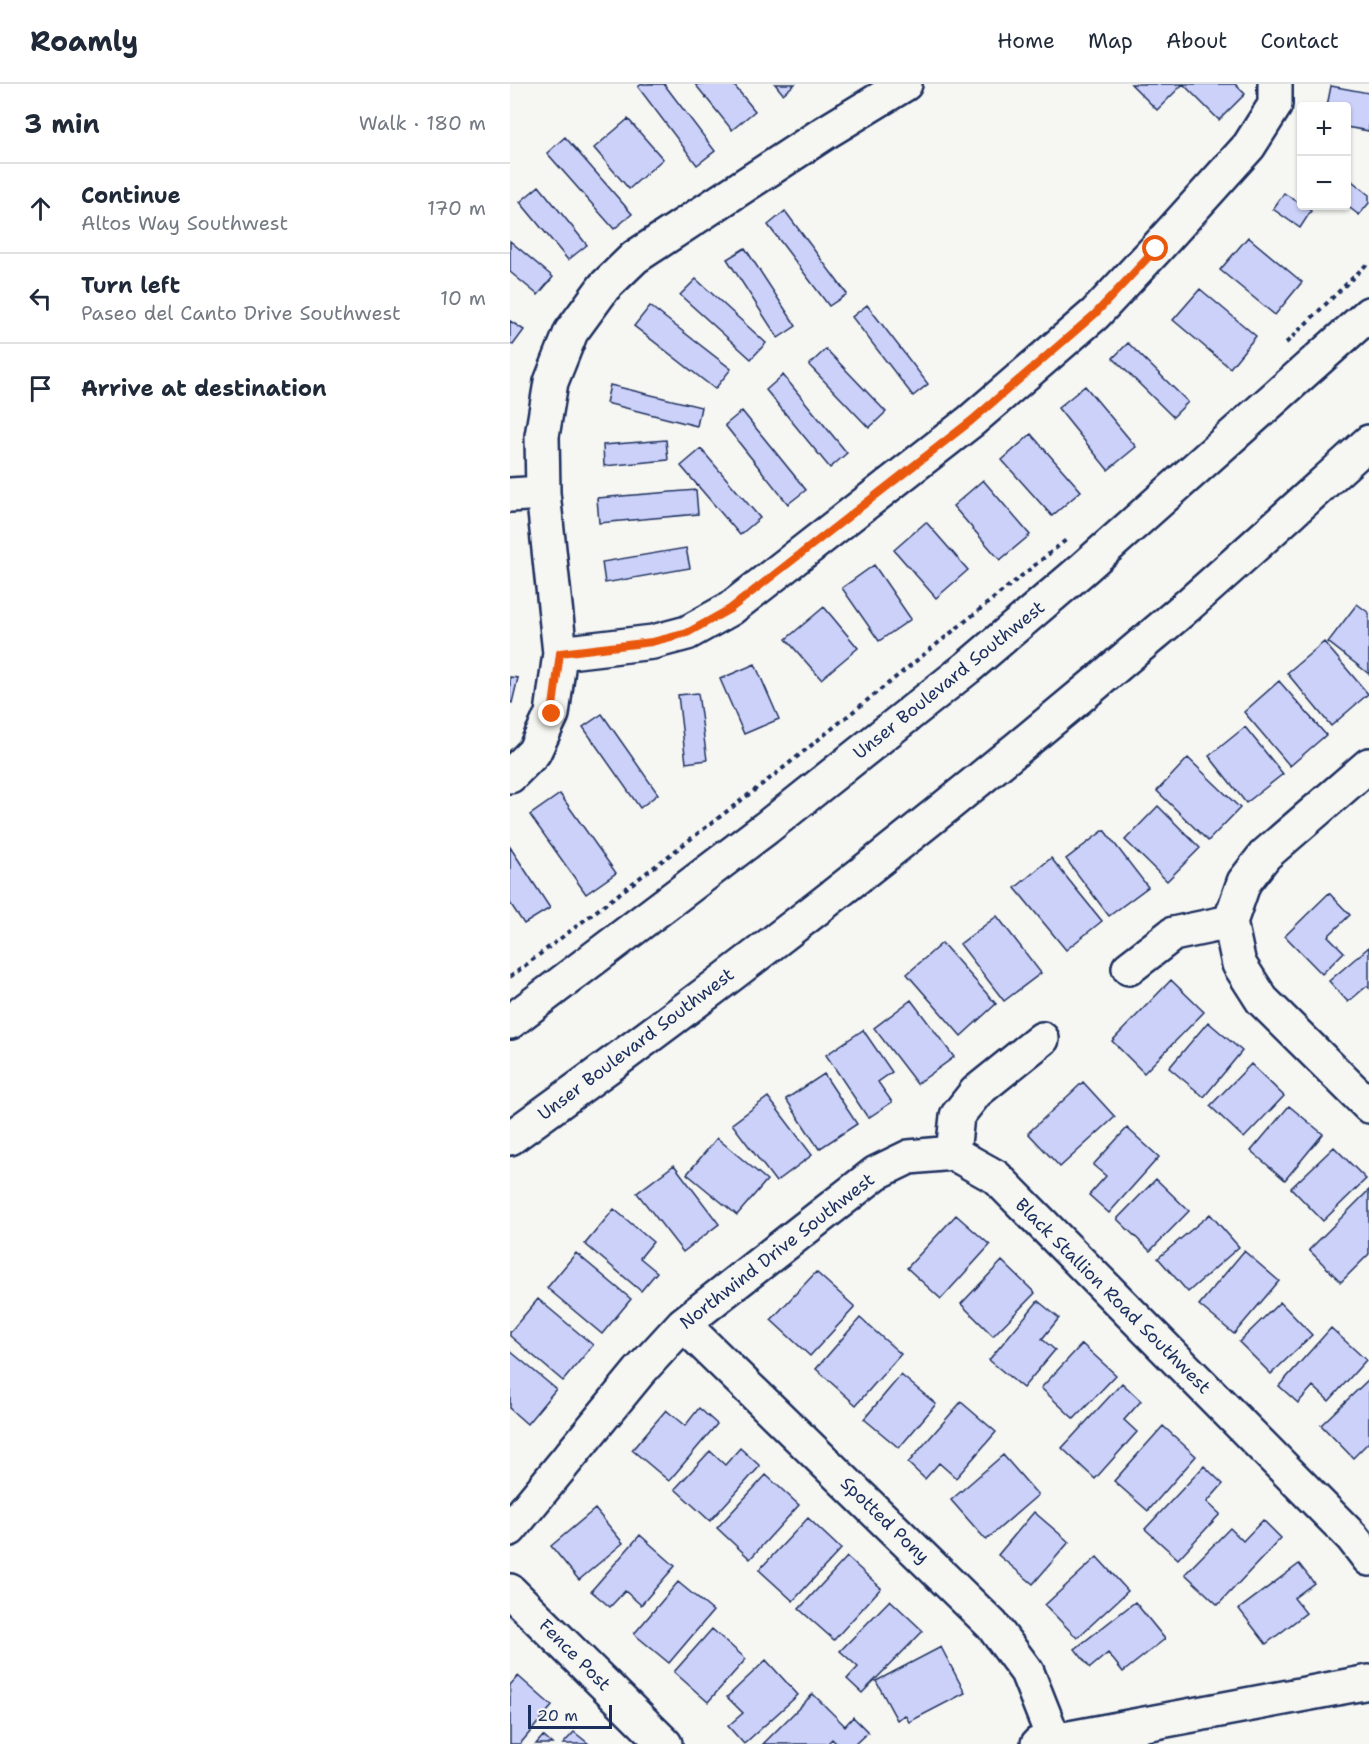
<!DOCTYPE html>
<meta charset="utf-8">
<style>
:root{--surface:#fff;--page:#f6f6f7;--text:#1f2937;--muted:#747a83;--line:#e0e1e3}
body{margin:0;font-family:"Shantell Sans",sans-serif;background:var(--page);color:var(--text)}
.controls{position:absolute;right:18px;top:18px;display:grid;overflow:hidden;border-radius:6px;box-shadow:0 2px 4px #0004}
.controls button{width:54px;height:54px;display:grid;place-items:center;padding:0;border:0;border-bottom:2px solid var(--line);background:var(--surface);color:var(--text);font:30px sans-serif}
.scale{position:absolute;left:18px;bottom:15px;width:84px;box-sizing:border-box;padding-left:6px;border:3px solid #1b2f5e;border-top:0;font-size:16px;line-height:21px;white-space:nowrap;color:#1b2f5e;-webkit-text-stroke:4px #f6f6f2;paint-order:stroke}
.stop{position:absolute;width:18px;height:18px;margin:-14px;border:4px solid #ea580c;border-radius:50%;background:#fff}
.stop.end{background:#ea580c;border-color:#fff;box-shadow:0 2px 6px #0008}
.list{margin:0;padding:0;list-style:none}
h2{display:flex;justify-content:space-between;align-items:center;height:78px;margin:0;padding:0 24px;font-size:26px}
h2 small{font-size:20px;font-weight:400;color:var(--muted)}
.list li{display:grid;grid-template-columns:39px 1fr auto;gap:18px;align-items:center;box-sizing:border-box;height:90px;padding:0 24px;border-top:2px solid var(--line)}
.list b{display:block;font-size:22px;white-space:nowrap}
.list p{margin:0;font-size:20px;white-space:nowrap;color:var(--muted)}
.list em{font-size:20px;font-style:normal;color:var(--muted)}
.icon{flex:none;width:33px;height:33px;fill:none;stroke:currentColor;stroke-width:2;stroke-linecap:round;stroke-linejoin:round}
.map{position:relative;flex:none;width:859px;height:1660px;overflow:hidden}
header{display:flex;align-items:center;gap:36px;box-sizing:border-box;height:84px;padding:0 30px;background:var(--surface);border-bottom:2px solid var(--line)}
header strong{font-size:28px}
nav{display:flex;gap:33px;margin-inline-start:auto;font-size:21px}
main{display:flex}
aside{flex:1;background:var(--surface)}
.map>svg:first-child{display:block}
.building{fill:#cbd1f9;stroke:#1b2f5e;stroke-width:1.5}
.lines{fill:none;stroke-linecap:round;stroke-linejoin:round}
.minor-casing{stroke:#1b2f5e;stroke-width:38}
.major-casing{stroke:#1b2f5e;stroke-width:38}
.path{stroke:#1b2f5e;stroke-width:4;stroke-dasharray:4.5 4.5;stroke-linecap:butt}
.minor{stroke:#f6f6f2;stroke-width:33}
.major{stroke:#f6f6f2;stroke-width:33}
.route{stroke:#ea580c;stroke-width:8}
.labels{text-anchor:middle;stroke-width:4.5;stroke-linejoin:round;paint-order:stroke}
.street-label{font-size:18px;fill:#1b2f5e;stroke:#f6f6f2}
</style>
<header>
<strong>Roamly</strong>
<nav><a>Home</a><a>Map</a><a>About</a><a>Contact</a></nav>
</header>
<main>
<aside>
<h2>3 min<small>Walk · 180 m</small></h2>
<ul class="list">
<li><svg class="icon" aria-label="ahead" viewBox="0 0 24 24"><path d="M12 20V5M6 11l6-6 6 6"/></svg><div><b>Continue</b><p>Altos Way Southwest</p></div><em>170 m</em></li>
<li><svg class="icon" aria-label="left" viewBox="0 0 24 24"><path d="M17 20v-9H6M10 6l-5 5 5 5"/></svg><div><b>Turn left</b><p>Paseo del Canto Drive Southwest</p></div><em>10 m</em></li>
<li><svg class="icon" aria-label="arrive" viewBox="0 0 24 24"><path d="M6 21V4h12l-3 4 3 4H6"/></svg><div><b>Arrive at destination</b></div></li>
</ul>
</aside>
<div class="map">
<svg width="859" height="1660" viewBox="0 0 859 1660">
<rect width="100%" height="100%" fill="#f6f6f2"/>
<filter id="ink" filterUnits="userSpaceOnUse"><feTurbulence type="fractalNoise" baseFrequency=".0167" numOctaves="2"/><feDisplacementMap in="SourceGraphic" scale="12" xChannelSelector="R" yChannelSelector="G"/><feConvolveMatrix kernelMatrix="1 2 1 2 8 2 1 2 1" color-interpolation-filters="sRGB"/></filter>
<g filter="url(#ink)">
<path class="building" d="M132,0H154L205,67L187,81L128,3Z
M185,0H223L245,27L222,46Z
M265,0H285L273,10Z
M621,0H725L735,10L709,36L673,0L647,26Z
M821,2L859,9V47L836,43V22H817Z
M118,35L153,75L119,105L84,64Z
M55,53L122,130L104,145L37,69Z
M836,92L859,111V119L849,131L836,121Z
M29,102L77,161L58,176L10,118Z
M774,109L801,127L790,144L763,125Z
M275,127L337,210L319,222L258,141Z
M738,153L792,198L765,231L710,186Z
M0,157L43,193L28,211L0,188Z
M235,164L286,242L268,254L217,175Z
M186,195L256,259L241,275L170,211Z
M690,205L746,252L720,284L663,236Z
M357,221L418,300L403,312L342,233Z
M140,222L221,285L205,305L124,242Z
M0,237L14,246L3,261L0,259Z
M618,259L678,318L663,333L603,274Z
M316,265L376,328L359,344L299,281Z
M273,291L337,369L320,384L256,306Z
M100,301L191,323L187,342L96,319Z
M575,302L626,363L598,386L548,324Z
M232,327L296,406L278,420L215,341Z
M521,350L571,407L542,432L492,376Z
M156,356L158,376L94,382L93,361Z
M191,365L250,434L230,451L171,382Z
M473,396L520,451L490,476L443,422Z
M186,406L188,430L89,439L87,414Z
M416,438L458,486L426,514L384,466Z
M176,464L180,484L95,499L92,478Z
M364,481L401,535L369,557L332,504Z
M847,520L859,529V590L818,558Z
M314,523L348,564L311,595L276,555Z
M814,558L858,610L821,642L777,589Z
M245,580L269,635L234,650L210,595Z
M0,593L8,594L2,619L0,618Z
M769,597L816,651L780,682L734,628Z
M188,609L197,676L176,679L168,611Z
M92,630L148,710L130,724L73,643Z
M735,643L773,690L736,719L699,672Z
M678,674L730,724L698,757L647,707Z
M50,710L106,789L76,810L20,731Z
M648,722L690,764L657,797L615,756Z
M594,746L638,803L599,832L556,775Z
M0,763L40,824L14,840L0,819Z
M541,774L592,837L556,866L505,804Z
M819,809L840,831L818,852L834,868L812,890L775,852Z
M487,832L531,889L494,917L450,860Z
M432,859L486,920L451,952L397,890Z
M859,863V904L857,902L838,918L819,897Z
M661,896L694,928L634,989L602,957Z
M401,916L444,973L407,1000L364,944Z
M698,938L732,967L694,1013L659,984Z
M353,946L382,988L368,998L382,1018L358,1034L316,971Z
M741,980L774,1012L734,1054L700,1022Z
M314,990L347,1040L309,1065L276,1015Z
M573,998L605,1033L550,1083L518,1049Z
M258,1013L302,1071L266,1098L222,1040Z
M779,1022L813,1050L775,1096L741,1067Z
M617,1044L649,1073L599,1129L579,1111L596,1092L583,1081Z
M207,1054L257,1096L227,1131L177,1090Z
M824,1063L856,1095L813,1137L781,1104Z
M164,1081L209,1140L173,1168L127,1109Z
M646,1095L679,1127L640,1167L607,1135Z
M859,1106V1170L831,1198L799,1166Z
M104,1125L143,1158L130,1174L147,1188L131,1207L75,1160Z
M700,1130L729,1163L678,1208L648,1174Z
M446,1131L480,1161L431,1215L397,1184Z
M734,1167L769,1197L724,1250L689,1221Z
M66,1169L121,1215L92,1250L37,1204Z
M492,1177L525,1209L483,1252L451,1220Z
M306,1188L345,1223L300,1272L261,1236Z
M28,1215L83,1261L53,1297L0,1252V1248Z
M528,1217L549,1234L532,1255L545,1266L513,1304L479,1276Z
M770,1218L802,1251L761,1290L729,1258Z
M350,1234L391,1270L346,1321L306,1285Z
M821,1244L856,1276L819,1317L803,1302L788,1319L769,1302Z
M572,1260L606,1291L564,1335L531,1304Z
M0,1267L46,1305L17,1340L0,1325Z
M391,1291L426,1320L389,1364L354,1335Z
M859,1295V1358L843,1374L811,1341Z
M612,1299L631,1317L614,1336L627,1348L585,1395L552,1364Z
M451,1318L486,1348L446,1394L429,1379L415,1395L398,1379Z
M189,1324L207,1340L159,1397L122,1366L156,1326L175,1342Z
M653,1342L686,1372L638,1427L604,1397Z
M230,1364L250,1382L200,1437L165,1405L200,1367L215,1381Z
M493,1371L528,1411L476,1456L441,1416Z
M694,1382L713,1400L697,1418L710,1430L668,1475L635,1445Z
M256,1391L289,1421L240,1475L207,1444Z
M85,1425L113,1459L69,1496L41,1462Z
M524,1428L559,1458L523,1500L488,1471Z
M298,1434L331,1465L283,1517L249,1486Z
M753,1436L771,1454L708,1521L675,1490L720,1444L733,1457Z
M130,1451L165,1482L131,1521L115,1507L100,1523L81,1507Z
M337,1473L371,1504L324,1556L289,1525Z
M587,1473L618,1507L567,1554L535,1521Z
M789,1480L804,1499L784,1514L796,1529L756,1560L729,1525Z
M168,1498L203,1527L159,1579L124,1550Z
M380,1516L413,1547L352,1609L337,1595L348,1583L330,1567Z
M625,1518L655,1555L613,1588L598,1569L580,1584L565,1565Z
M202,1545L236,1575L198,1618L164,1588Z
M431,1563L455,1609L399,1638L395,1631L387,1636L366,1597Z
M256,1576L288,1611L234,1660L218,1642L233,1629L217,1613Z
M8,1592L42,1622L10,1660H0V1601Z
M303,1610L335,1642L343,1633L358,1648L345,1660H327L322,1655L317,1660H253Z
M64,1648L79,1660H53Z
M33,1652L42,1660H26Z"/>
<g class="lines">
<g class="minor-casing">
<path id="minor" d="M0,411L33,409
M50,569L143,558L177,549L220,525L461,337L585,230L646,165L739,62L765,21V0
M0,692L24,668L42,630L50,569L33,409L32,352L41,298L61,248L94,203L125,173L316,48L395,0
M720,838L734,798L755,771L859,681
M619,884L663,850L720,838L729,880L752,916L859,1022
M532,955L466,1008L447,1032L443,1069L486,1093L842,1453L859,1475
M173,1240L482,1541L517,1588L544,1656
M0,1445L129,1288L173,1240L366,1089L399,1073L443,1069
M0,1507L155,1660
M528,1660L859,1598"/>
</g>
<g class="major-casing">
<path id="major" d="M0,938L256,744L457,584L574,484L859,230
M0,1054C230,889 454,713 669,529C733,473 796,415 859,358"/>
</g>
<path class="path" d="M776,259L859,178
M0,893L267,689L556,456"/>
<use href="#minor" class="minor"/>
<use href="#major" class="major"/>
</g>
</g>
<g class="lines" filter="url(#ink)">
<path class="route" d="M42,630L50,569L142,558L177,549L220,525L461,337L585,230L646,165"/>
</g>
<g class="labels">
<g class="street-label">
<text transform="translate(439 596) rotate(-39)" y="6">Unser Boulevard Southwest</text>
<text transform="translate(126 960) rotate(-37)" y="6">Unser Boulevard Southwest</text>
<text transform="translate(267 1167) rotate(-38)" y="6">Northwind Drive Southwest</text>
<text transform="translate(603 1212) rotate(45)" y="6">Black Stallion Road Southwest</text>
<text transform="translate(375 1436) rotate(44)" y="6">Spotted Pony</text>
<text transform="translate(65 1571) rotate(45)" y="6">Fence Post</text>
</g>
</g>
</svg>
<div class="controls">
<button>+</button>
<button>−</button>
</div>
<div class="scale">20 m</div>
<div class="stop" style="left:646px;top:165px"></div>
<div class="stop end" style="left:42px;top:630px"></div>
</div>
</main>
